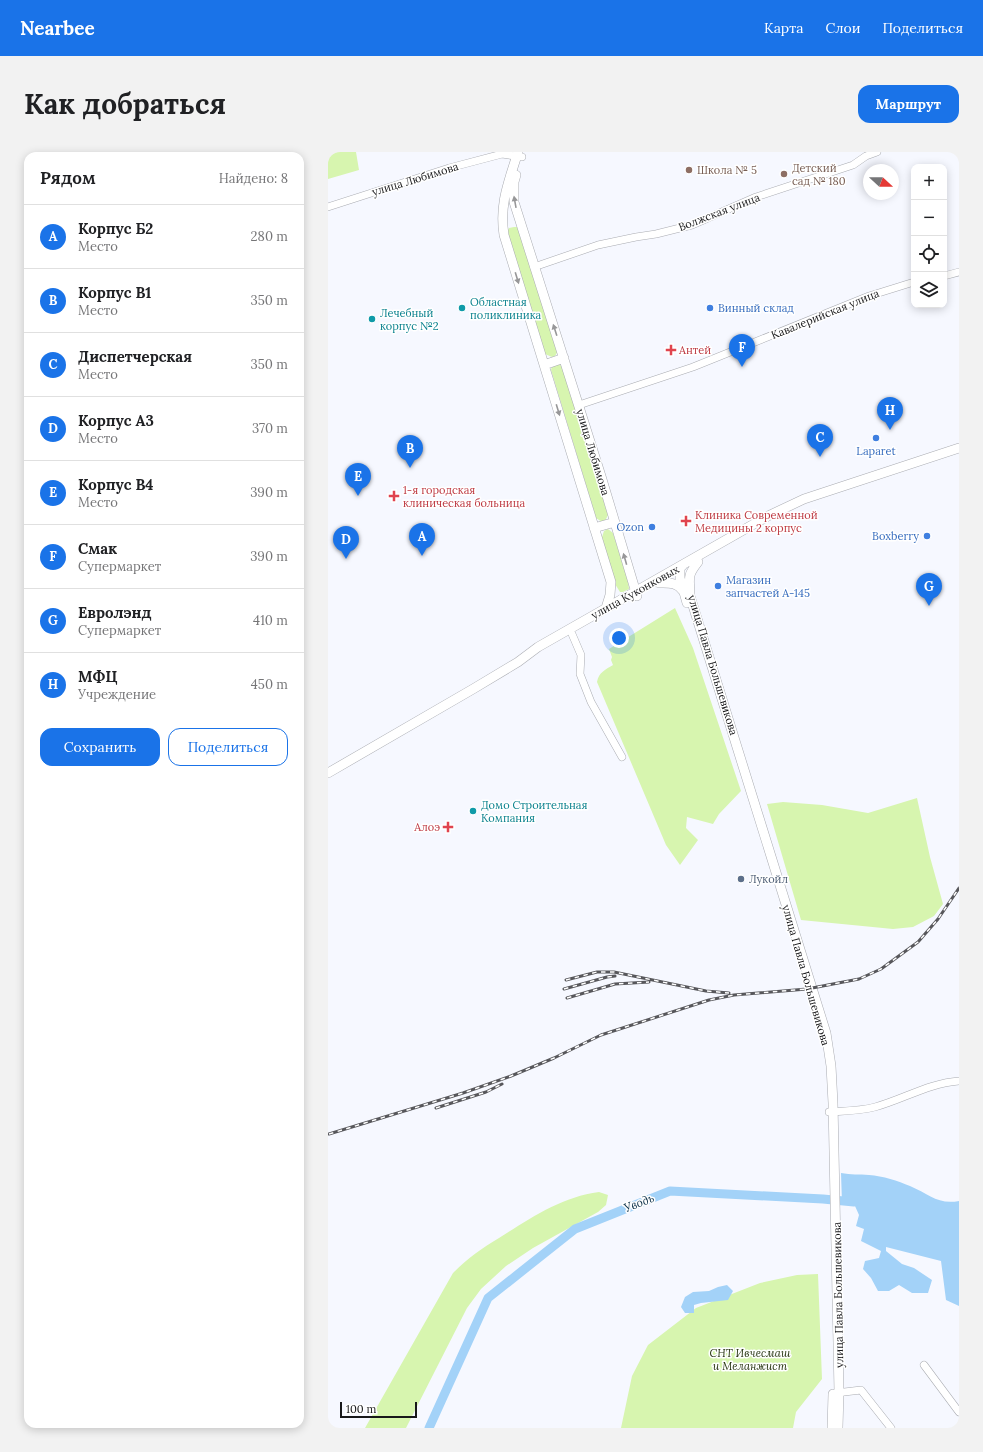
<!DOCTYPE html>
<html lang="ru">
<meta charset="utf-8">
<style>
:root{--surface:#fff;--page:#f2f2f2;--text:#202124;--muted:#757577;--line:#e0e0e0;--accent:#1a73e8}
body{margin:0;font-family:Lora,serif;background:var(--page);color:var(--text)}
.controls{position:absolute;right:12px;top:12px;display:grid;overflow:hidden;border-radius:8px;box-shadow:0 2px 10px #0003}
.controls button{width:36px;height:36px;display:grid;place-items:center;padding:0;border:0;border-bottom:1px solid var(--line);background:var(--surface);color:var(--text);font:20px sans-serif}
.compass{position:absolute;left:535px;top:12px;width:36px;height:36px;border-radius:50%;background:var(--surface);box-shadow:0 2px 10px #0003;rotate:111deg}
.scale{position:absolute;left:12px;bottom:10px;width:77px;box-sizing:border-box;padding-left:4px;border:2px solid #18181a;border-top:0;font-size:11px;line-height:14px;white-space:nowrap;color:#18181a;-webkit-text-stroke:3px #fff;paint-order:stroke}
.you{position:absolute;left:291px;top:486px;width:14px;height:14px;margin:-10px;border:3px solid #fff;border-radius:50%;background:#1a73e8;box-shadow:0 0 0 6px #1a73e833}
.badge{display:grid;place-items:center;width:26px;height:26px;border-radius:50%;background:var(--accent);color:#fff;font-size:13px;font-weight:700}
.pin{position:absolute;translate:-50% -33px;filter:drop-shadow(0 1px 2px #0008)}
.pin::after{content:'';position:absolute;top:21px;width:14px;height:12px;background:inherit;clip-path:polygon(0 0,100% 0,50% 100%)}
.list{margin:0;padding:0;list-style:none}
h2{display:flex;justify-content:space-between;align-items:center;height:52px;margin:0;padding:0 16px;font-size:17px}
h2 small{font-size:13px;font-weight:400;color:var(--muted)}
.list li{display:grid;grid-template-columns:26px 1fr auto;gap:12px;align-items:center;box-sizing:border-box;height:64px;padding:0 16px;border-top:1px solid var(--line)}
.list b{display:block;font-size:15px;white-space:nowrap}
.list p{margin:0;font-size:13px;white-space:nowrap;color:var(--muted)}
.list em{font-size:13px;font-style:normal;color:var(--muted)}
.actions{display:flex;gap:8px;padding:12px 16px}
.actions a{flex:1;padding:9px 0;border:1px solid var(--accent);border-radius:12px;text-align:center;font-size:14px;color:var(--accent)}
.actions .main{background:var(--accent);color:#fff}
.icon{flex:none;width:22px;height:22px;fill:none;stroke:currentColor;stroke-width:2;stroke-linecap:round;stroke-linejoin:round}
.map{position:relative;flex:none;width:631px;height:1276px;overflow:hidden;border-radius:12px}
header{display:flex;align-items:center;gap:24px;box-sizing:border-box;height:56px;padding:0 20px;background:var(--accent);color:#fff}
header strong{font-size:19px}
nav{display:flex;gap:22px;margin-inline-start:auto;font-size:14px}
.intro{display:flex;align-items:center;justify-content:space-between;box-sizing:border-box;height:96px;padding:0 24px}
h1{margin:0;font-size:28px}
.button{padding:10px 18px;border-radius:12px;background:var(--accent);color:#fff;font-size:14px;font-weight:700}
main{display:flex;gap:24px;padding:0 24px}
aside{flex:1;background:var(--surface);border-radius:12px;box-shadow:0 2px 10px #0003}
.map>svg:first-child{display:block}
.green{fill:#d7f5af}
.water{fill:#a3d2f8}
.lines{fill:none;stroke-linecap:round;stroke-linejoin:round}
.river{stroke:#a3d2f8;stroke-width:9}
.minor-casing{stroke:#aaacb2;stroke-width:8}
.major-casing{stroke:#aaacb2;stroke-width:10}
.minor{stroke:#fff;stroke-width:7}
.major{stroke:#fff;stroke-width:9}
.rail-casing{stroke:#57575b;stroke-width:3}
.rail{stroke:#fff;stroke-width:1.5;stroke-dasharray:4.5;stroke-linecap:butt}
.oneway{fill:#979798}
.education-dot{fill:#8d6e63;stroke:#fff;stroke-width:1.5}
.culture-dot{fill:#0f9aa8;stroke:#fff;stroke-width:1.5}
.shop-dot{fill:#3f7fe0;stroke:#fff;stroke-width:1.5}
.health-dot{fill:#e0444e;stroke:#fff;stroke-width:1.5}
.service-dot{fill:#5c6f8a;stroke:#fff;stroke-width:1.5}
.labels{text-anchor:middle;stroke-width:3;stroke-linejoin:round;paint-order:stroke}
.education-label{font-size:11px;fill:#785e54;stroke:#fff;text-anchor:start}
.street-label{font-size:11px;fill:#18181a;stroke:#fff}
.culture-label{font-size:11px;fill:#0d838f;stroke:#fff;text-anchor:start}
.shop-label{font-size:11px;fill:#366cbe;stroke:#fff;text-anchor:start}
.health-label{font-size:11px;fill:#be3a42;stroke:#fff;text-anchor:start}
.service-label{font-size:11px;fill:#4e5e75;stroke:#fff;text-anchor:start}
.park-label{font-size:11px;font-style:italic;fill:#283612;stroke:#fff}
.water-label{font-size:12px;font-style:italic;fill:#0c3149;stroke:#fff}
</style>
<header>
<strong>Nearbee</strong>
<nav><a>Карта</a><a>Слои</a><a>Поделиться</a></nav>
</header>
<div class="intro"><h1>Как добраться</h1><a class="button">Маршрут</a></div>
<main>
<aside>
<h2>Рядом<small>Найдено: 8</small></h2>
<ul class="list">
<li><span class="badge">A</span><div><b>Корпус Б2</b><p>Место</p></div><em>280 m</em></li>
<li><span class="badge">B</span><div><b>Корпус В1</b><p>Место</p></div><em>350 m</em></li>
<li><span class="badge">C</span><div><b>Диспетчерская</b><p>Место</p></div><em>350 m</em></li>
<li><span class="badge">D</span><div><b>Корпус А3</b><p>Место</p></div><em>370 m</em></li>
<li><span class="badge">E</span><div><b>Корпус В4</b><p>Место</p></div><em>390 m</em></li>
<li><span class="badge">F</span><div><b>Смак</b><p>Супермаркет</p></div><em>390 m</em></li>
<li><span class="badge">G</span><div><b>Евролэнд</b><p>Супермаркет</p></div><em>410 m</em></li>
<li><span class="badge">H</span><div><b>МФЦ</b><p>Учреждение</p></div><em>450 m</em></li>
</ul>
<div class="actions"><a class="main">Сохранить</a><a>Поделиться</a></div>
</aside>
<div class="map">
<svg width="631" height="1276" viewBox="0 0 631 1276">
<rect width="100%" height="100%" fill="#f6f8ff"/>
<path class="green" d="M0,0H28L31,18L0,27Z
M186,75H190L230,199L227,204L224,205L217,202L179,80L181,76Z
M229,211L235,215L280,363L277,369L274,370L268,366L223,218L224,214Z
M280,377L285,381L300,429L301,437L295,440H292L287,432L274,385L276,379Z
M347,456L365,496L413,639L391,662L385,672L359,665L358,676L370,688L352,713L338,693L269,530C271,520 277,518 285,513L283,508L284,505L281,497Z
M589,646L602,705L615,752L606,764L585,775L565,777L473,768L439,652L455,650L494,653L540,661Z
M271,1040L280,1043L278,1053L270,1060L205,1096L178,1114L153,1137L139,1156L78,1276H37L125,1121C139,1107 154,1096 171,1086C203,1066 233,1045 271,1040Z
M490,1122L494,1227L468,1260L465,1276H293L304,1224L320,1193L368,1156L432,1131L469,1123Z"/>
<path class="water" d="M513,1021C523,1023 531,1022 541,1023C555,1024 570,1029 582,1034C601,1042 610,1053 631,1049V1154L618,1148L613,1109L558,1095V1099L574,1112L586,1116L604,1128L600,1141H584L571,1133L561,1139H550L543,1126L535,1117L537,1109L551,1106L553,1099L533,1089L536,1077L528,1074L531,1063L527,1054L514,1051Z
M399,1133L405,1139L400,1148L373,1151L366,1153V1161H357L353,1155L357,1145L365,1140L381,1139L390,1135Z"/>
<g class="lines">
<path class="river" d="M101,1276L160,1146L247,1077L342,1039L495,1047L526,1050"/>
<g class="minor-casing">
<path id="minor" d="M0,55L121,16L174,2L194,5
M206,115L270,93L308,85L328,82L364,73L428,45L525,13L538,4L549,0
M616,124L631,120
M251,253L365,215L541,144L586,130
M244,482L253,503L252,522L263,550L294,605
M501,960C516,959 532,959 547,955C576,947 601,931 631,929
M596,1213L631,1260
M508,1241L533,1238L563,1276"/>
</g>
<g class="major-casing">
<path id="major" d="M190,0C181,29 171,52 176,83L283,430L282,443L278,456
M188,23L186,30V50L273,324L309,444
M216,213L236,206
M266,376L287,370
M370,410C358,425 362,426 362,444L498,881L503,914L505,951L511,1240L510,1276
M355,413L352,416V426L359,451
M331,431C341,431 349,430 355,439
M0,621L145,537L190,510L210,495L440,364L476,347L631,296
M504,1276L505,1242"/>
</g>
<use href="#minor" class="minor"/>
<use href="#major" class="major"/>
<g class="rail-casing">
<path id="rail" d="M238,828L269,820H286L378,839L401,841
M236,837L279,825L287,824
M239,846L287,832L321,830
M108,956L158,940L174,932
M1,982L135,941L183,924L226,906L273,883L381,848L406,843L479,837L531,827L553,817L590,790L610,767L631,736"/>
</g>
<use href="#rail" class="rail"/>
</g>
<defs><path id="oneway-solid" d="M-6-.8H1V-3.2L6.5 0L1 3.2V.8H-6Z"/></defs>
<g class="oneway">
<use href="#oneway-solid" transform="translate(187 50) rotate(-100)"/>
<use href="#oneway-solid" transform="translate(189 126) rotate(73)"/>
<use href="#oneway-solid" transform="translate(227 178) rotate(-108)"/>
<use href="#oneway-solid" transform="translate(230 258) rotate(73)"/>
<use href="#oneway-solid" transform="translate(297 407) rotate(-106)"/>
</g>
<g class="education-dot">
<circle cx="361" cy="18" r="4"/>
<circle cx="456" cy="22" r="4"/>
</g>
<g class="culture-dot">
<circle cx="134" cy="156" r="4"/>
<circle cx="44" cy="167" r="4"/>
<circle cx="145" cy="659" r="4"/>
</g>
<g class="shop-dot">
<circle cx="382" cy="156" r="4"/>
<circle cx="548" cy="286" r="4"/>
<circle cx="324" cy="375" r="4"/>
<circle cx="599" cy="384" r="4"/>
<circle cx="390" cy="434" r="4"/>
</g>
<g class="health-dot">
<path d="M341 192h4v4h4v4h-4v4h-4v-4h-4v-4h4z"/>
<path d="M64 338h4v4h4v4h-4v4h-4v-4h-4v-4h4z"/>
<path d="M356 363h4v4h4v4h-4v4h-4v-4h-4v-4h4z"/>
<path d="M118 669h4v4h4v4h-4v4h-4v-4h-4v-4h4z"/>
</g>
<circle class="service-dot" cx="413" cy="727" r="4"/>
<g class="labels">
<g class="education-label">
<text x="464" y="20">Детский<tspan x="464" dy="13">сад № 180</tspan></text>
<text x="369" y="22">Школа № 5</text>
</g>
<g class="street-label">
<text transform="translate(87 27) rotate(-17)" y="4">улица Любимова</text>
<text transform="translate(391 60) rotate(-21)" y="4">Волжская улица</text>
<text transform="translate(497 162) rotate(-22)" y="4">Кавалерийская улица</text>
<text transform="translate(265 300) rotate(73)" y="4">улица Любимова</text>
<text transform="translate(307 440) rotate(-29)" y="4">улица Куконковых</text>
<text transform="translate(385 513) rotate(73)" y="4">улица Павла Большевикова</text>
<text transform="translate(478 823) rotate(74)" y="4">улица Павла Большевикова</text>
<text transform="translate(510 1143) rotate(-91)" y="4">улица Павла Большевикова</text>
</g>
<g class="culture-label">
<text x="142" y="154">Областная<tspan x="142" dy="13">поликлиника</tspan></text>
<text x="52" y="165">Лечебный<tspan x="52" dy="13">корпус №2</tspan></text>
<text x="153" y="657">Домо Строительная<tspan x="153" dy="13">Компания</tspan></text>
</g>
<g class="shop-label">
<text x="390" y="160">Винный склад</text>
<text x="548" y="303" text-anchor="middle">Laparet</text>
<text x="316" y="379" text-anchor="end">Ozon</text>
<text x="591" y="388" text-anchor="end">Boxberry</text>
<text x="398" y="432">Магазин<tspan x="398" dy="13">запчастей А-145</tspan></text>
</g>
<g class="health-label">
<text x="351" y="202">Антей</text>
<text x="75" y="342">1-я городская<tspan x="75" dy="13">клиническая больница</tspan></text>
<text x="367" y="367">Клиника Современной<tspan x="367" dy="13">Медицины 2 корпус</tspan></text>
<text x="112" y="679" text-anchor="end">Алоэ</text>
</g>
<g class="service-label">
<text x="421" y="731">Лукойл</text>
</g>
<g class="park-label">
<text x="422" y="1205">СНТ Ивчесмаш<tspan x="422" dy="13">и Меланжист</tspan></text>
</g>
<g class="water-label">
<text transform="translate(311 1051) rotate(-21)" y="4">Уводь</text>
</g>
</g>
</svg>
<div class="controls">
<button>+</button>
<button>−</button>
<button><svg class="icon" aria-label="locate" viewBox="0 0 24 24"><circle cx="12" cy="12" r="6"/><path d="M12 2v4M12 18v4M2 12h4M18 12h4"/></svg></button>
<button><svg class="icon" aria-label="layers" viewBox="0 0 24 24"><path d="M12 4l9 5-9 5-9-5zM3 14l9 5 9-5"/></svg></button>
</div>
<svg class="compass" viewBox="-18 -18 36 36"><path d="M0-13l5 13h-10z" fill="#e53935"/><path d="M0 13l5-13h-10z" fill="#757577"/></svg>
<div class="scale">100 m</div>
<div class="you"></div>
<div class="pin badge" style="left:94px;top:404px">A</div>
<div class="pin badge" style="left:82px;top:316px">B</div>
<div class="pin badge" style="left:492px;top:305px">C</div>
<div class="pin badge" style="left:18px;top:407px">D</div>
<div class="pin badge" style="left:30px;top:344px">E</div>
<div class="pin badge" style="left:414px;top:215px">F</div>
<div class="pin badge" style="left:601px;top:454px">G</div>
<div class="pin badge" style="left:562px;top:278px">H</div>
</div>
</main>
